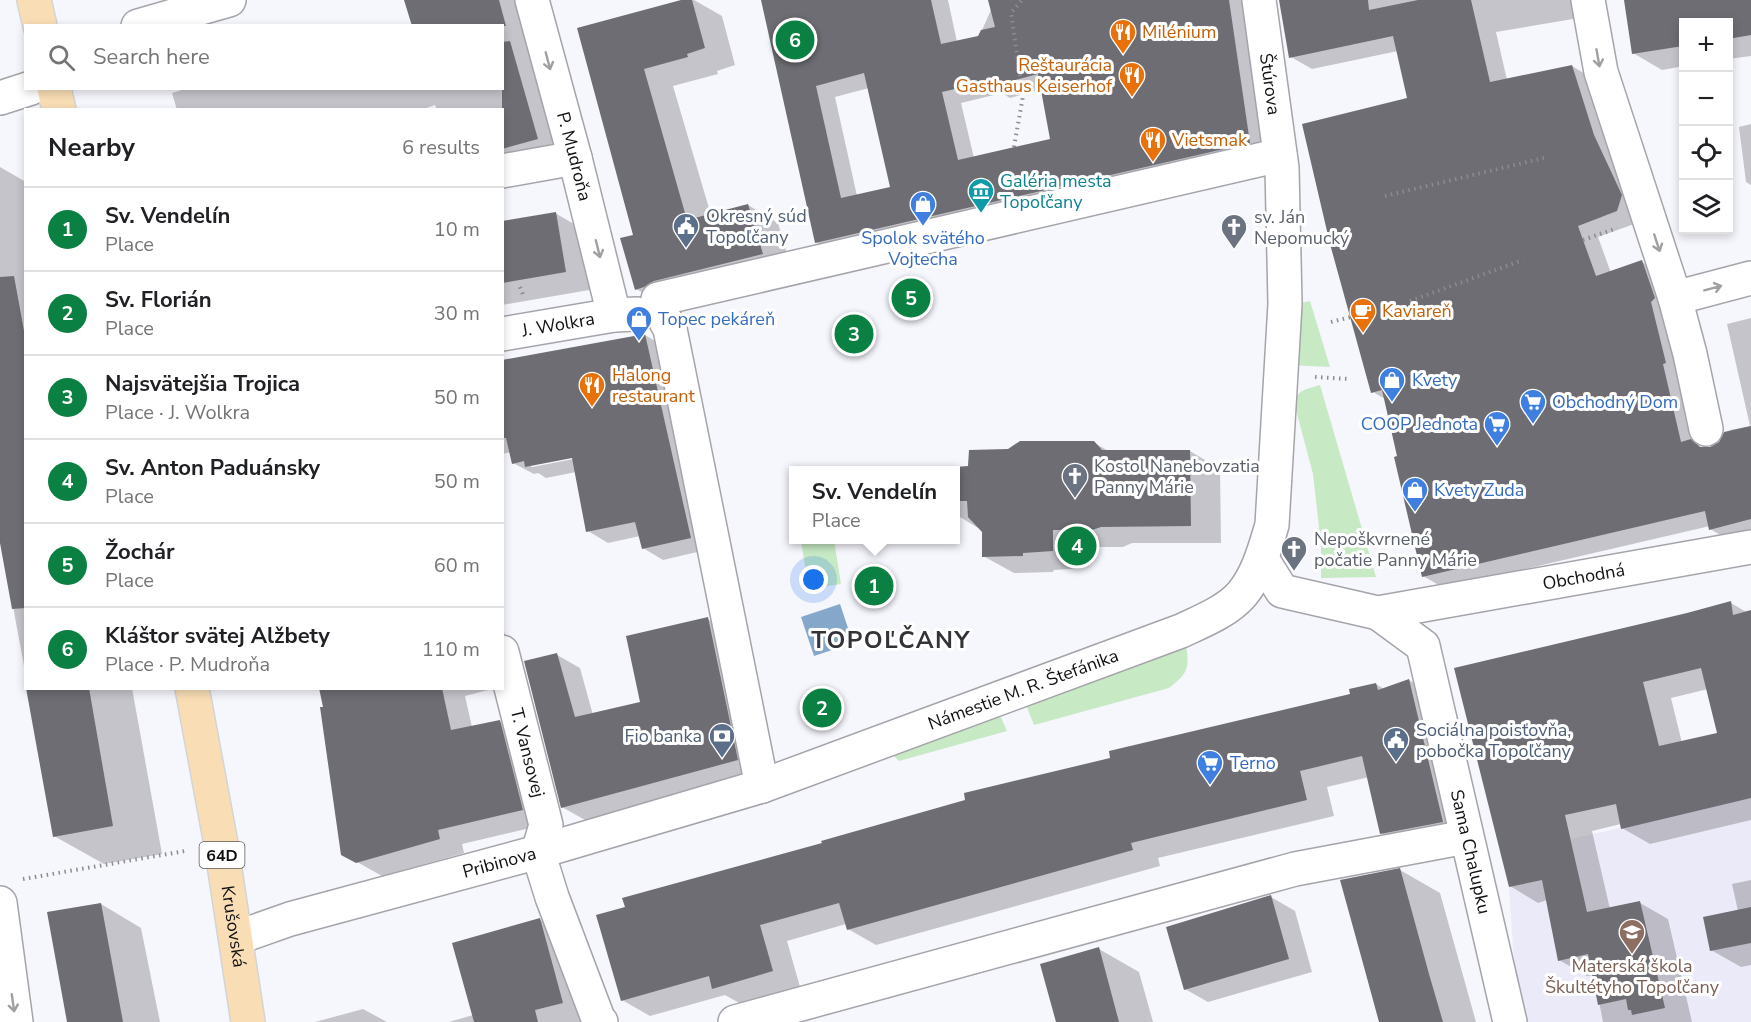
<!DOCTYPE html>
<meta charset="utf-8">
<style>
:root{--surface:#fff;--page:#f2f2f2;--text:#202124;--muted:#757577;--line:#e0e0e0;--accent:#0b8043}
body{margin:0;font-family:"Nunito Sans",sans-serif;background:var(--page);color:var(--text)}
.controls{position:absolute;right:18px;top:18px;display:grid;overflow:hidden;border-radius:0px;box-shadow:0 3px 9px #0003}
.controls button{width:54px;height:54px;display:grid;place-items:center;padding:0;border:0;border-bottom:2px solid var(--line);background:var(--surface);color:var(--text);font:30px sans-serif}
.you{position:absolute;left:814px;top:580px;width:21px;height:21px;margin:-15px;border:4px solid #fff;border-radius:50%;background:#1a73e8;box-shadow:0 0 0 9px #1a73e833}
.badge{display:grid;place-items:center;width:39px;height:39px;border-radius:50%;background:var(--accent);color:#fff;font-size:20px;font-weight:700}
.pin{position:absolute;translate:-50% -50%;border:3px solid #fff;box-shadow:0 2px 6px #0006}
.popup{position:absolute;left:789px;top:466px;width:171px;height:78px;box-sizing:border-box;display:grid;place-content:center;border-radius:0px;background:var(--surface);filter:drop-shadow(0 2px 4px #0005);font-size:20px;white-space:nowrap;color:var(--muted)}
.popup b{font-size:22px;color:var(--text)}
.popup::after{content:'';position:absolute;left:50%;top:100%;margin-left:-12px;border:12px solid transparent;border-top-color:var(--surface)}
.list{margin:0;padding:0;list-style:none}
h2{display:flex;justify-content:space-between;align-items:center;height:78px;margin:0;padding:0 24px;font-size:26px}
h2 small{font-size:20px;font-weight:400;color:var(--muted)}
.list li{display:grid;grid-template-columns:39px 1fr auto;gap:18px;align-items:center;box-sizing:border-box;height:84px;padding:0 24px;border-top:2px solid var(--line)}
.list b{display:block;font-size:22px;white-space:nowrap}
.list p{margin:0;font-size:20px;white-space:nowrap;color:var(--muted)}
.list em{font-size:20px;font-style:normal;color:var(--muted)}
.icon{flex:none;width:33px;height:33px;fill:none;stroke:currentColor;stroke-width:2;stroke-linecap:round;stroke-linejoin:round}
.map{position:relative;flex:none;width:1751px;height:1022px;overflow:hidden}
.search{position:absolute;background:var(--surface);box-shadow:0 3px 9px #0003;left:24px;top:24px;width:480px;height:66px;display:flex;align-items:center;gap:15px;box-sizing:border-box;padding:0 21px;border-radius:0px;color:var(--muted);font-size:22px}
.panel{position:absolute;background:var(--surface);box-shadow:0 3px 9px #0003;left:24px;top:108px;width:480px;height:582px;border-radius:0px}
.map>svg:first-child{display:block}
.built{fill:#ebeaf8}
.green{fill:#c7e9c4}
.water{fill:#85a8ca}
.shadow{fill:#0003;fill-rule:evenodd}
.building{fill:#6d6d73;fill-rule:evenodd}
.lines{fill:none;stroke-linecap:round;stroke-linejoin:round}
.minor-casing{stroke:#a5a4aa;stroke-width:36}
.major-casing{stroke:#d4d4d5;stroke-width:36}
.path{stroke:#8b8b90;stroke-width:4;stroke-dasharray:1.5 4.5;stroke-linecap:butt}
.minor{stroke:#fff;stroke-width:33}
.major{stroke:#f9deb5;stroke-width:33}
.oneway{stroke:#a09fa1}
.labels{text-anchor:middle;stroke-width:6;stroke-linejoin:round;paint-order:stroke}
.shield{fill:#fff;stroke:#58585a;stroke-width:1.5}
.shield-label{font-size:16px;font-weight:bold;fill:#111013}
.food-label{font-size:18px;fill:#c56008;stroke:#fff;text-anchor:start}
.street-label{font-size:18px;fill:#111013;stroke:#fff}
.culture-label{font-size:18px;fill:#0d838f;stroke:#fff;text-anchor:start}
.service-label{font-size:18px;fill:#4e5e75;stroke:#fff;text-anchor:start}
.worship-label{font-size:18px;fill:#5b616d;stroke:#fff;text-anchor:start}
.shop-label{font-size:18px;fill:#366cbe;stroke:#fff;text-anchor:start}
.education-label{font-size:18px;fill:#785e54;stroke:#fff}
.district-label{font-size:24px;font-weight:bold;letter-spacing:1.5px;fill:#343338;stroke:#fff}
</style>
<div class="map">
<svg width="1751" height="1022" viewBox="0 0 1751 1022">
<rect width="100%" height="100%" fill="#f6f6fd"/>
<path class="built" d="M1751,798V1022H1518L1509,887L1578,871L1571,839Z"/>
<path class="green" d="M1310,301L1330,367L1290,365L1294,305Z
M1320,385L1376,577L1321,578V545L1313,474L1295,406C1296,389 1305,390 1320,385Z
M815,540H834L841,584L809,589L801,542Z
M1186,646C1190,669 1187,674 1169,688L1034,725L1026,705Z
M999,713L1007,731L899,761L892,754Z"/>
<path class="water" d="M840,604L853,643L814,656L801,617Z"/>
<path class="shadow" d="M406,0H522L567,156L502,174V110H437L435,105L421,110H177L172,93L188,88H502V26Z
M687,0H694L722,16L735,65L717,71L718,74L673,86L711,215L748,205L778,223L792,271L667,306L636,289L635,236L579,30Z
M762,0H948L957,42L979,37L994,3L988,0H1246L1269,154L836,254L816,242ZM869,88L891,188L857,196L835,97ZM1042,89L1052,140L974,158L961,103L1002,93L1010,98Z
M1280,0H1577L1579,18L1496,32L1507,80L1572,66L1592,78L1637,223L1598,237L1611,273L1642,262L1663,274L1683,376L1699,446L1703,448L1711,449L1720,444L1730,430L1750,426L1727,324L1751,318V536L1731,541L1710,529V526L1444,588L1423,576L1385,399L1373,392L1409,99L1398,51L1312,69L1291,57Z
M1625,0H1751V56L1728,59V22H1684V66L1662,70L1633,53Z
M1751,124V185L1746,182L1739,127Z
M0,167L26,182V677L0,536Z
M555,213L586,231L595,289L502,305V222Z
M645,335L665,347L710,549L663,560L643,548L640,536L608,543L588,531L576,472L546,478L538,473L534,474L513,463L511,452L502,454V362ZM579,455V458L532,467L529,465Z
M1093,442L1110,452L1190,451L1220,469L1221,543H1132L1123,547H1082L1083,568L1054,570L1053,572L1014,573L983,556V531L955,514V470H946V469L969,467L1008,450Z
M1731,603L1748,613L1751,612V820L1650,844L1622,828L1621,824L1592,831L1610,909L1640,903L1668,919L1692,1022H1603L1594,975L1587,976L1559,960L1547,900L1538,903L1510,886L1456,669ZM1708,689L1719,734L1682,743L1671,698Z
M708,619L730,632L760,773L585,820L562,807L557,655L580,668L593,715L642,703Z
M502,622L510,659L502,687Z
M1409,680L1436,696L1470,838L1409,849L1381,833L1369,777L1327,787L1334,816L1158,858L1160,866L876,945L848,929L846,924L787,941L800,987L741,1004L725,995L650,1016L622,1000L824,844L1112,759L1352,695L1376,684L1384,689Z
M28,688H132L162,854L104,864L54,836Z
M321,688H496L465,696L472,727L500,722L525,736L547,824L462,844L464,853L382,876L343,854Z
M1400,870L1440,893L1476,1022H1381Z
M1751,880V965L1741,967L1711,950L1738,911L1732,884Z
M1271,897L1295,911L1312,972L1208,1002L1185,989Z
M101,904L141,928L160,1022H69Z
M540,920L569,937L582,1022H449L473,1015Z
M1099,949L1139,972L1153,1022H1057Z
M363,1009L387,1022H315Z"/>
<path class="building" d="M404,0H499L506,26H412Z
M681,0H692L705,48L687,54L688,57L644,69L687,220L748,204L763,254L654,281L644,287L635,290L620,238L633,235L577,28Z
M761,0H931L941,44L978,36L981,30L995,27L988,0H1229L1250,143L815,243ZM864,73L890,187L841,198L816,86ZM1038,74L1050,139L958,160L942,92L981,83L989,87Z
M1279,0H1368L1369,10L1418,0H1471L1490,82L1572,65L1594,135L1622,195L1617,211L1578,226L1596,276L1642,260L1655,298L1651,302L1666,363L1663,364L1681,442L1691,439L1700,447H1710L1719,442L1724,432L1751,426V519L1709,530L1705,511L1422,577L1394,457L1397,456L1382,390L1371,393L1330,244L1302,124L1407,98L1393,36L1289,58Z
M1624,0H1751V35L1728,39V22H1683V46L1632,54Z
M510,41L538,139L502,149V42Z
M556,212L566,272L502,283V221Z
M14,276L26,342V608L12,609L0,543V277Z
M645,334L691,538L642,549L635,522L586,532L572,458L525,467L524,461L512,464L506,438H502V360Z
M1020,441H1094L1102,450H1190L1191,526L1101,527L1092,530H1053V551L1023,553V556L982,557V532L968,517L967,501H959V499H955V467L968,466L969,450L1008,449Z
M1731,601L1733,615L1751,610V798L1621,829L1616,804L1565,815L1587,912L1640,901L1665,1008L1632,1015L1631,1010H1628L1626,999L1598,1005L1588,954L1558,961L1542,880L1509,887L1454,668L1687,613ZM1701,668L1717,733L1659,746L1643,682Z
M708,617L738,760L561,808L524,661L557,653L575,717L640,702L626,636Z
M1409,679L1443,822L1380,834L1362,756L1300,771L1307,800L1131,843L1133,850L847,930L839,903L760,925L773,971L712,989L709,976L621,1001L596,915L625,907L622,898L822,843L821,841L965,800L964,793L1110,758L1109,751L1350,694L1349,689L1376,683L1378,690Z
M26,688H89L113,826L53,837Z
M319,688H442L451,730L500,720L523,810L438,830L440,839L356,863L341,855L320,707H323Z
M1400,868L1429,974L1443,1022H1379L1364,967L1340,880Z
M1271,895L1289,959L1184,990L1166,927Z
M101,903L123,1022H67L47,912Z
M1751,907V943L1710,951L1703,917Z
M540,918L563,1003L535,1010L538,1022H474L452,943Z
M1099,947L1119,1022H1056L1040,964Z"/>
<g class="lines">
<g class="minor-casing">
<g id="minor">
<path id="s1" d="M532,0L575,158L614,315"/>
<path d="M1588,0L1601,72L1675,298L1690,354L1706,429"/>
<path d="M138,26L229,0"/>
<path d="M0,98L31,88"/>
<path d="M502,171L575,158"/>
<path d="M1675,298L1751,278"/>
<path id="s2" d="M502,334L614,315L637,314"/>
<path id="s3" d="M1262,559L1282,591L1378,613L1751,547"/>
<path id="s4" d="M1378,613L1423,646L1510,1022"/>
<path id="s5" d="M502,652L546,825L538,852"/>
<path d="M762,786L670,329L662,314L658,299L1280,155"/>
<path d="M538,852L552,897L599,1021L601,1022"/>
<path d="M0,903L16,1022"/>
<path id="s6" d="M236,938L290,919L538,852L762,786L1181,631C1200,622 1228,611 1242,594C1258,575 1265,548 1272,525L1285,304L1282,168L1259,0"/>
<path d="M735,1022L1295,869L1466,837"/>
</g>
</g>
<g class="major-casing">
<g id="major">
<path d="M34,0L40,26"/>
<path d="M54,88L59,110"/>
<path id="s7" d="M192,688L221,844L248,1022"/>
</g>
</g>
<path class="path" d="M1014,147L1023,96L1011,13L1022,0
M1385,196L1544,158
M1583,240L1617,228
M520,287L524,297
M1410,301L1523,260
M1331,322L1351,317
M1315,377L1349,379
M23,879L185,851"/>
<use href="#minor" class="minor"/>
<use href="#major" class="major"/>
</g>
<defs><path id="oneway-shaft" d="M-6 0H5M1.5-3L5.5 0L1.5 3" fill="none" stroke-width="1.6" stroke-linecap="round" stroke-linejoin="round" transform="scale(1.5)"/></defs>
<g class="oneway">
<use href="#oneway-shaft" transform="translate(1598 58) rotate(80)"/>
<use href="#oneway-shaft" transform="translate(548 61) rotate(75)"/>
<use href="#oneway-shaft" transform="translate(1657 243) rotate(72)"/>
<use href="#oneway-shaft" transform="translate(598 249) rotate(76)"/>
<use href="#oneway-shaft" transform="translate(1713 288) rotate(-15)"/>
<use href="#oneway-shaft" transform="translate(13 1003) rotate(82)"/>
</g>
<defs>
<g id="restaurant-pin" transform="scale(1.35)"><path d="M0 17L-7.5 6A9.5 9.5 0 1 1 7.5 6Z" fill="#e8710a" stroke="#fff"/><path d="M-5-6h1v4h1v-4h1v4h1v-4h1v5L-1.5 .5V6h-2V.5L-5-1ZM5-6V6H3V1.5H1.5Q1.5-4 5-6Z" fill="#fff"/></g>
<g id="museum-pin" transform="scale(1.35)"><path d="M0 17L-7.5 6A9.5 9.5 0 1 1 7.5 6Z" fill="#0f9aa8" stroke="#fff"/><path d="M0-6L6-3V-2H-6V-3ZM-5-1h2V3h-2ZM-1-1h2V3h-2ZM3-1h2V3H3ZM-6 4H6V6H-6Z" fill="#fff"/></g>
<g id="shop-pin" transform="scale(1.35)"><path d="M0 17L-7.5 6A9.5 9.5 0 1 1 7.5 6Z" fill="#3f7fe0" stroke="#fff"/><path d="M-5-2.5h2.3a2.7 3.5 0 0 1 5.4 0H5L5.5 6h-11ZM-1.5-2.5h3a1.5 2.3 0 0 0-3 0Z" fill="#fff"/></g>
<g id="civic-pin" transform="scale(1.35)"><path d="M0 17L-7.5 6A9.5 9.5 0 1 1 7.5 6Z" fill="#5c6f8a" stroke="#fff"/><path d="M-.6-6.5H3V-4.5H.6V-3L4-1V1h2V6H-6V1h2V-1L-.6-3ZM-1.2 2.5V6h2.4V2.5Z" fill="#fff"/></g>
<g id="church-pin" transform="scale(1.35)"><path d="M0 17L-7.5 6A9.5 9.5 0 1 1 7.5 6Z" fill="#6b7280" stroke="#fff"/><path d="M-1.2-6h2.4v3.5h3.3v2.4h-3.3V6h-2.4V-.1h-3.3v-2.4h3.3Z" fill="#fff"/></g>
<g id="cafe-pin" transform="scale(1.35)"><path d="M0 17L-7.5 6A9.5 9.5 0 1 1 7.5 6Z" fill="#e8710a" stroke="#fff"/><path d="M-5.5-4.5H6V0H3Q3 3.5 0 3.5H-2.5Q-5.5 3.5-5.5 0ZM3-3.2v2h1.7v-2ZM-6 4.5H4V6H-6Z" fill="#fff"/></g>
<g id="supermarket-pin" transform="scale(1.35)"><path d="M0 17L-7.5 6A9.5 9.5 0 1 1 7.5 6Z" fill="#3f7fe0" stroke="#fff"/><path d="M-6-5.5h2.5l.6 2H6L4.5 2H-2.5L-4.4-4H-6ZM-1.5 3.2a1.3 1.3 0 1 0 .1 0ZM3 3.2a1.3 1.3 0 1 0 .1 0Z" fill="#fff"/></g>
<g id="bank-pin" transform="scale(1.35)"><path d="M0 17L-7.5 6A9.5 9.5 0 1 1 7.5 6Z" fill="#5c6f8a" stroke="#fff"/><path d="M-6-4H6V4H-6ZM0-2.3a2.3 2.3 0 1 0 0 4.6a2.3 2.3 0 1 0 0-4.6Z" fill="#fff"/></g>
<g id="school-pin" transform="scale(1.35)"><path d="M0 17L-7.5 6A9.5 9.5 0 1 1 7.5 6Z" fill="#8d6e63" stroke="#fff"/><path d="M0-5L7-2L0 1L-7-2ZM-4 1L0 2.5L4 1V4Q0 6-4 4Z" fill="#fff"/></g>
</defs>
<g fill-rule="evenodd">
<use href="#restaurant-pin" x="1123" y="32"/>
<use href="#restaurant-pin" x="1132" y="75"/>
<use href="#restaurant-pin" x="1153" y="140"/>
<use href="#museum-pin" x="981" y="191"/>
<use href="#shop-pin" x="923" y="204"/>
<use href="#civic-pin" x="686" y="226"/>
<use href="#church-pin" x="1234" y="227"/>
<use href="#cafe-pin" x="1363" y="311"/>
<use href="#shop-pin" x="639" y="319"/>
<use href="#shop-pin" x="1392" y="380"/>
<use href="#restaurant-pin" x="592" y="385"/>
<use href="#supermarket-pin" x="1533" y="402"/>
<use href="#supermarket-pin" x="1497" y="424"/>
<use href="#church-pin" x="1075" y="476"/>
<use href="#shop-pin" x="1415" y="490"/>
<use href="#church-pin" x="1294" y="549"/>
<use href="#bank-pin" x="722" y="736"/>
<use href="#civic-pin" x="1396" y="740"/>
<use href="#supermarket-pin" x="1210" y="763"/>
<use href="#school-pin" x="1632" y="932"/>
</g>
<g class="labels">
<rect class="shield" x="199.5" y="842" width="45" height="26" rx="4.5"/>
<g class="shield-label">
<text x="222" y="861">64D</text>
</g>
<g class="food-label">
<text x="1142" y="38">Milénium</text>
<text x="1112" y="71" text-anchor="end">Reštaurácia<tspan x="1112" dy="21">Gasthaus Keiserhof</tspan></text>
<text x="1172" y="146">Vietsmak</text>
<text x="1382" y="317">Kaviareň</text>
<text x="612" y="381">Halong<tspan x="612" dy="21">restaurant</tspan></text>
</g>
<g class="street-label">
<text transform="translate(1270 84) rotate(82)" y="6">Štúrova</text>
<text dy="6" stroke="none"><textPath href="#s1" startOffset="162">P. Mudroňa</textPath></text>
<text dy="6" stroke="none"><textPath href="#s2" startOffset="57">J. Wolkra</textPath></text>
<text dy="6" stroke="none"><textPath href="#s3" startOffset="345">Obchodná</textPath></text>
<text dy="6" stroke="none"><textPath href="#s6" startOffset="826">Námestie M. R. Štefánika</textPath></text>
<text dy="6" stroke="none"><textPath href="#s5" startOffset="104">T. Vansovej</textPath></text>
<text dy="6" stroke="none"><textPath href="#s4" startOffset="267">Sama Chalupku</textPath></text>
<text dy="6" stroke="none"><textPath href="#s6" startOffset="274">Pribinova</textPath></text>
<text dy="6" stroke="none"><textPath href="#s7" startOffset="242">Krušovská</textPath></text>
</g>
<g class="culture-label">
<text x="1000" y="187">Galéria mesta<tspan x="1000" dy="21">Topoľčany</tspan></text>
</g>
<g class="service-label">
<text x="706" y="222">Okresný súd<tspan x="706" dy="21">Topoľčany</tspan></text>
<text x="1416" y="736">Sociálna poisťovňa,<tspan x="1416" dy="21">pobočka Topoľčany</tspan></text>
<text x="702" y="742" text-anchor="end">Fio banka</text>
</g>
<g class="worship-label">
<text x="1254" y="223">sv. Ján<tspan x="1254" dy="21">Nepomucký</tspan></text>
<text x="1094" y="472">Kostol Nanebovzatia<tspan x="1094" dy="21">Panny Márie</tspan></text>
<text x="1314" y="545">Nepoškvrnené<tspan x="1314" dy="21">počatie Panny Márie</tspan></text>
</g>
<g class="shop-label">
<text x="923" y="244" text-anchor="middle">Spolok svätého<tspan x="923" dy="21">Vojtecha</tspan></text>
<text x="658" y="325">Topec pekáreň</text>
<text x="1412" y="386">Kvety</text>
<text x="1552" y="408">Obchodný Dom</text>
<text x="1478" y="430" text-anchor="end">COOP Jednota</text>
<text x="1434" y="496">Kvety Zuda</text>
<text x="1230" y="769">Terno</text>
</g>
<g class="education-label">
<text x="1632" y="972">Materská škola<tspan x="1632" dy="21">Škultétyho Topoľčany</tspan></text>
</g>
<g class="district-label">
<text x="891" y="648">TOPOĽČANY</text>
</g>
</g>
</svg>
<div class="controls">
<button>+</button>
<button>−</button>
<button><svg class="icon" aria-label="locate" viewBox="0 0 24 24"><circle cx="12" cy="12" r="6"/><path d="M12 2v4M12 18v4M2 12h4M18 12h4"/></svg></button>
<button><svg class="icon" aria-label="layers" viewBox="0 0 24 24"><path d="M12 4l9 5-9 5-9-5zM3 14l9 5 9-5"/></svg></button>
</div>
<div class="you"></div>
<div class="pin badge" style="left:874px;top:586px">1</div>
<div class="popup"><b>Sv. Vendelín</b>Place</div>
<div class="pin badge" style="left:822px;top:708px">2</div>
<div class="pin badge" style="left:854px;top:334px">3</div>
<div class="pin badge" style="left:1077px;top:546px">4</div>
<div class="pin badge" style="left:911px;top:298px">5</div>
<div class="pin badge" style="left:795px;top:40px">6</div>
<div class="search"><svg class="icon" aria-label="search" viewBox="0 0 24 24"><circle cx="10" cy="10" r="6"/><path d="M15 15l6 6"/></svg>Search here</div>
<section class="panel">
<h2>Nearby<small>6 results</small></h2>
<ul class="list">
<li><span class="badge">1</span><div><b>Sv. Vendelín</b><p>Place</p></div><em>10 m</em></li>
<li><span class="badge">2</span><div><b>Sv. Florián</b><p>Place</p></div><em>30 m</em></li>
<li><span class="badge">3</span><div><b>Najsvätejšia Trojica</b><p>Place · J. Wolkra</p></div><em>50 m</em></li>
<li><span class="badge">4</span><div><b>Sv. Anton Paduánsky</b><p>Place</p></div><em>50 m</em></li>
<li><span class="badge">5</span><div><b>Žochár</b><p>Place</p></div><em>60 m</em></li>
<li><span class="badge">6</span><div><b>Kláštor svätej Alžbety</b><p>Place · P. Mudroňa</p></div><em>110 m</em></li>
</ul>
</section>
</div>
